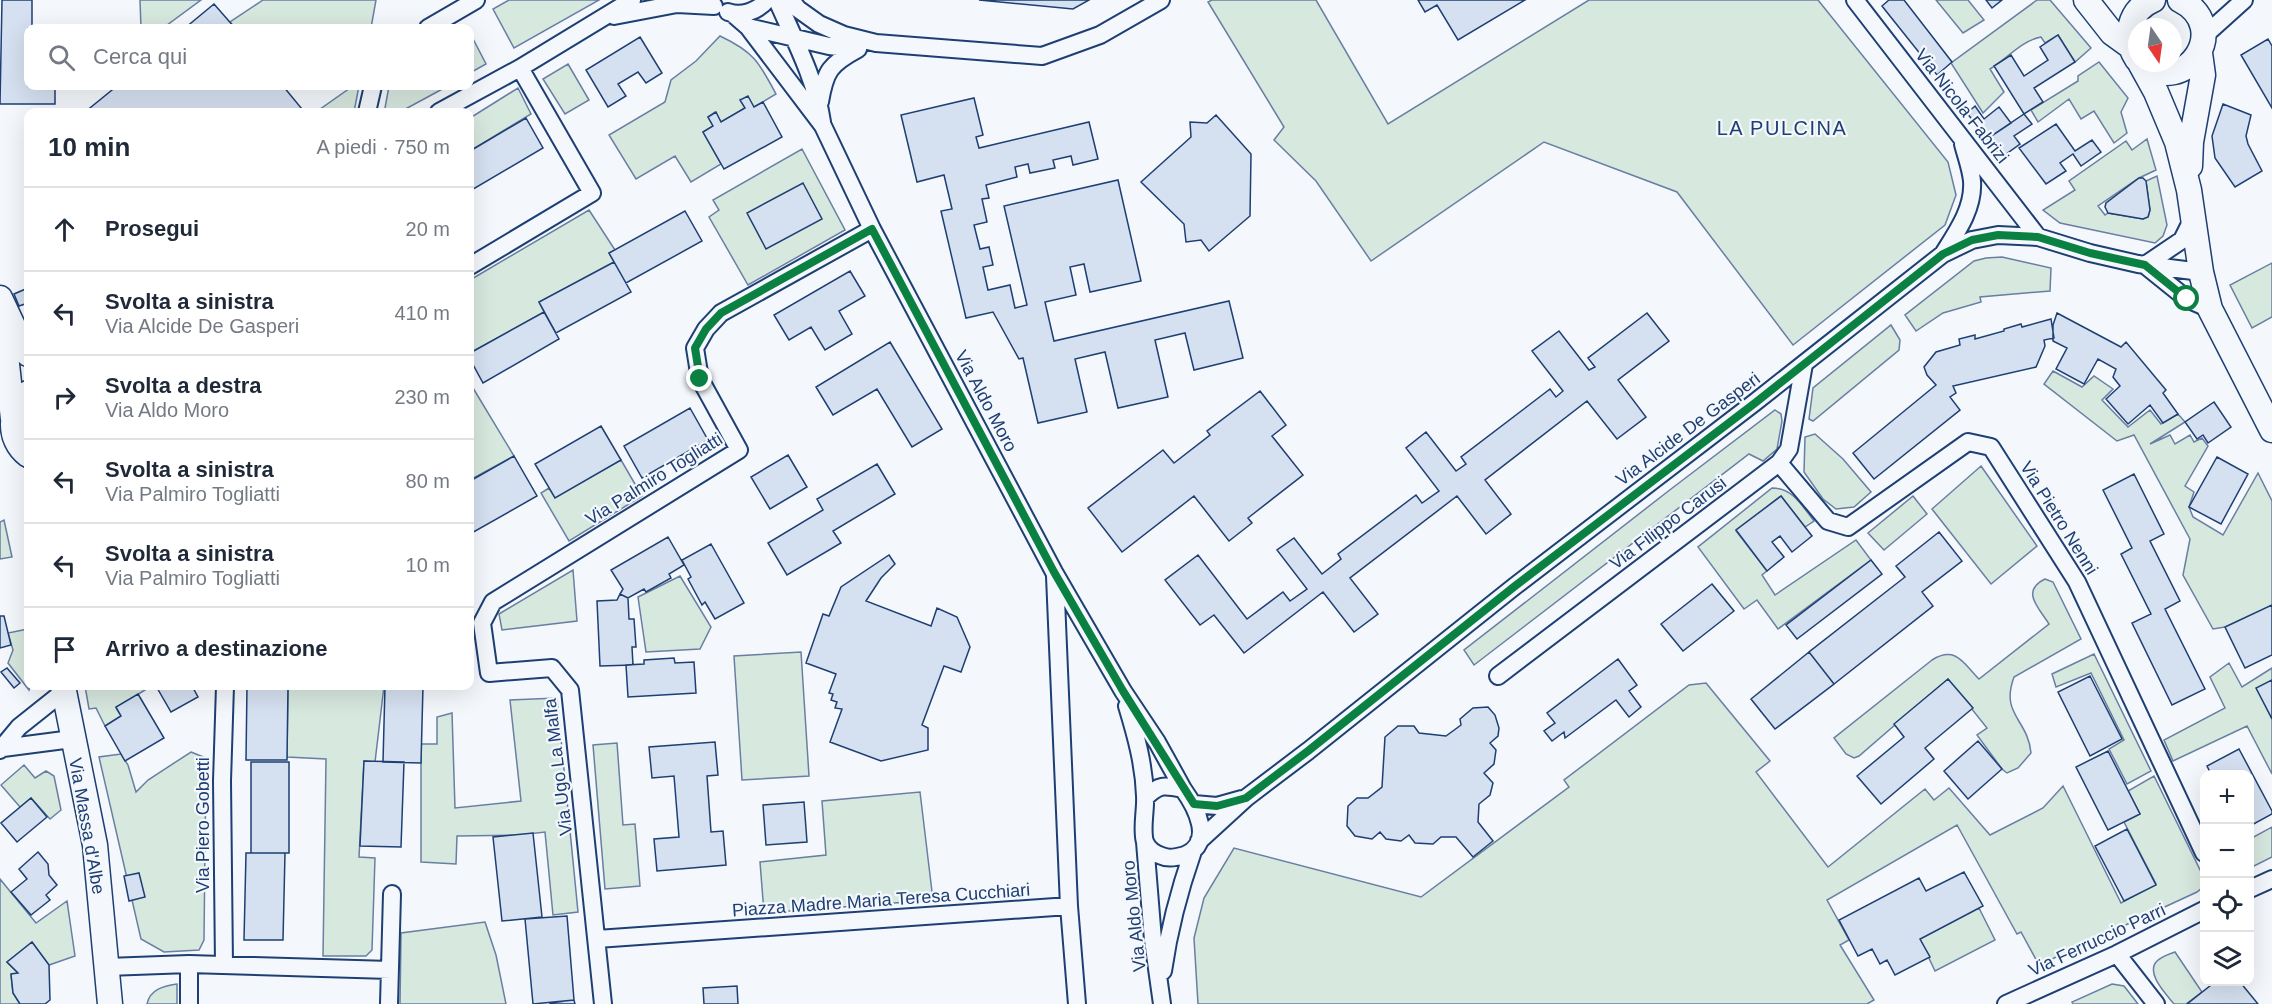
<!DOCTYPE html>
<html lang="it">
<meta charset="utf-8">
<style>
:root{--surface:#fff;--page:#f6f6f7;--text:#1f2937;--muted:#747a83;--line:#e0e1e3}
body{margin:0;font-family:Helvetica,sans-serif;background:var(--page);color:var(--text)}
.controls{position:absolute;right:18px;bottom:18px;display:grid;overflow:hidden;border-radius:12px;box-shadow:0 6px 24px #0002}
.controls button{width:54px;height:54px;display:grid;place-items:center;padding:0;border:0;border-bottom:2px solid var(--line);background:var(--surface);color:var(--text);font:30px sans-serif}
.compass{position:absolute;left:2128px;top:18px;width:54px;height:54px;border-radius:50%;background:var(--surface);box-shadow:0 6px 24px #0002;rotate:167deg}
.stop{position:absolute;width:18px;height:18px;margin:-14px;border:4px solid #0b8043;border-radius:50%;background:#fff}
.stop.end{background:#0b8043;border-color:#fff;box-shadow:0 2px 6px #0008}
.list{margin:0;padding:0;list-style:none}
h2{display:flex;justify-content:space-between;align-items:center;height:78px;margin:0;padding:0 24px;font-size:26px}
h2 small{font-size:20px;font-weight:400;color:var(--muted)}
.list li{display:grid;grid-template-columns:39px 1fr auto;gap:18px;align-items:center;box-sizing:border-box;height:84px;padding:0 24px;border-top:2px solid var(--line)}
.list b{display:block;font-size:22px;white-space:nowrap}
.list p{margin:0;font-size:20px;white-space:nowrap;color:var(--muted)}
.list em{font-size:20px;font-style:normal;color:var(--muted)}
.icon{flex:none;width:33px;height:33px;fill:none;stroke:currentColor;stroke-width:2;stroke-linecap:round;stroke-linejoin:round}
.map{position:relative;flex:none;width:2272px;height:1004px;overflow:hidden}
.search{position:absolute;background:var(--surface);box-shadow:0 6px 24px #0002;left:24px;top:24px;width:450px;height:66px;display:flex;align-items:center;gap:15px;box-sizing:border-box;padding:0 21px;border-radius:12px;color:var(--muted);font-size:22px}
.panel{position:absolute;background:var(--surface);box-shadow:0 6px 24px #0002;left:24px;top:108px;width:450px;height:582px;border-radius:12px}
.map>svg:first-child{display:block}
.green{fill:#d7e8df;stroke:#687fa3;stroke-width:1.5}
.building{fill:#d5e0f0;stroke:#1d3f73;stroke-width:1.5}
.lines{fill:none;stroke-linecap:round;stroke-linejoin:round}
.street-casing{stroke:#1d3f73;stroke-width:20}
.secondary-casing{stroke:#1d3f73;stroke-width:27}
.street{stroke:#f4f7fb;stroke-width:16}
.secondary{stroke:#f4f7fb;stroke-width:24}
.route{stroke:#0b8043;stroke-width:8}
.labels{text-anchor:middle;stroke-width:4.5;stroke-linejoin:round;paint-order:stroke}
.street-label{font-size:18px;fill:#1d3f73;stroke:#f4f7fb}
.neighbourhood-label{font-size:20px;letter-spacing:1.5px;fill:#1d3f73;stroke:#f4f7fb}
</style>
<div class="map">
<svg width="2272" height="1004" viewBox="0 0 2272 1004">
<rect width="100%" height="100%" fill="#f4f7fb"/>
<path class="green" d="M140,0H201L163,28H141Z
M263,0H376L371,28H235L230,22Z
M509,0H599L514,48L493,9Z
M1212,0H1316L1388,124L1589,0H1818L1948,162L1956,195L1945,225L1793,345L1677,192L1544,142L1371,261L1316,181L1274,140L1284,127L1208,2Z
M1936,0H1968L1984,20L1963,33Z
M2037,0H2050L2091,48L2075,62L2058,35L2045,43L2041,37C2021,41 2008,58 1990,69L2004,92L1983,113L1951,63Z
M470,33L486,64L470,73Z
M720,36C754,52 759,62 776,94L754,107L741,100L745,108L721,122L715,112L708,117L713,126L703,132L721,164L691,182L675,156L636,179L609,135L665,102L671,80L696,61Z
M2099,62L2128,98L2121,112L2127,133L2114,143L2094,111L2081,119L2069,99L2038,122L2031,110L2078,81V76Z
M568,64L589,100L565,114L543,79Z
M353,86H359L354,112H316Z
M389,86H448L400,112H388L385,108Z
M518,88L531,114L470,151V118Z
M2147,139L2156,170L2139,178L2098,206L2105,215L2108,213L2143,219L2148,217L2150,210L2146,181L2157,176L2167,225L2163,236L2155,243L2060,223L2043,210L2075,190L2069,181L2126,141L2132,150Z
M802,149L845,230L748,285L709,217L719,210L713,200Z
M589,210L615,250L609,253L614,262L539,302L544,312L472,352L470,347V280Z
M2002,257L2051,268L2050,291L1980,297L1981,302L1943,313L1916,331L1905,315L1974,261L1986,258Z
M2272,263V317L2252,328L2230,285Z
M1891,325L1900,340L1899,350L1813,421L1809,419L1813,388Z
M2053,371L2082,387L2094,376L2113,389L2102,400L2128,427L2150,410L2161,424L2178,414L2185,422L2150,444L2170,435L2175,444L2190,435L2194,442L2202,438L2208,446L2185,486L2194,492L2189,507L2193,517L2223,535L2258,473L2272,501V605L2225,627L2213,629L2183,575L2190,539L2134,435L2117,441L2044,384Z
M470,383L514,456L470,480Z
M1775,410L1781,414L1782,421L1777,449L1763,461L1749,454L1474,665L1464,650L1671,489Z
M1815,434L1843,459L1871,492L1854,507L1836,509L1823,499L1804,472L1805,437Z
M621,460L642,496L569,541L541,493L549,488L555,497Z
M1981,466L2037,546L1991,584L1932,509Z
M1772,488C1793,488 1802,506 1814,521L1805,527L1781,496L1736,531L1767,571L1762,575L1775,595L1856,540L1871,560L1778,629L1757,600L1744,609L1698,547Z
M1913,496L1927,514L1884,550L1868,533Z
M4,520L12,557L0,559V522Z
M573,570L577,621L502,630L499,614Z
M680,576L711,627L700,649L646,652L638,597Z
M2045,579L2053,582L2081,639L2014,677C2000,715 2028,719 2031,753L2018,768L2007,773L2002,769L1977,735L1987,728L1948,679L1859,756L1854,758L1846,754L1834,738L1932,660C1956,645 1964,664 1979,679L2049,624C2039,608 2020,591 2045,579Z
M28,629L30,686L29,690L8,663L13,650L8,633Z
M801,652L809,776L742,780L734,656Z
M2094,654L2151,771L2127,784L2109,749L2124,740L2091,673L2056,687L2052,674Z
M2229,663L2242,687L2272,668V680L2257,688L2272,719V774L2247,726L2173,761L2164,740L2225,708L2210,677Z
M1706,683L1770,761L1756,772L1828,867L1925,789L1934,800L1949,788L1990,835L2043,808L2063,786L2121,903L2156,884L2124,822L2140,814L2128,791L2154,776L2204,878L2203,887L2197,892L2039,965L2021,932L2017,934L1957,825L1827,900L1849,940L1840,945L1874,1000L1867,1004H1198L1194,938L1204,898L1234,848L1421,897L1569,787L1564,780L1689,685Z
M85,686H125L127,688L131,686H142L145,690L116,708L121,716L105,726L96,708L89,709Z
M288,686H384L375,762L364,761L359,857L375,858L372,950L366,956H323L326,759L287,757Z
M557,698L578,912L553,915L545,832L519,835L457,836L456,864L421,862V744H437V717L452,713L455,808L521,801L510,700Z
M617,743L623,825L635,824L640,886L605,889L593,745Z
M191,752L206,758L204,940L199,950L164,952L141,939L99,757L121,754L128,765L136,792L148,780Z
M24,765L35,778L46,771L54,776L61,810L50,819L31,798L20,807L1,785Z
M920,792L933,900L764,913L760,862L826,855L822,801Z
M2272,827V857L2250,868V839Z
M0,879L36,923L67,901L75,956L49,965L32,942L7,962L18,973L11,975L13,993L20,1004H0Z
M1979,908L1995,940L1935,971L1920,939Z
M485,922L496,955L506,1004H400L401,933Z
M2175,952L2202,992L2186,1004H2174C2166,994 2145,973 2157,961C2162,956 2170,954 2175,952Z
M177,984V1004H147C150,989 164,986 177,984Z
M2112,984L2124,986L2138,1004H2073L2072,1002Z"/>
<path class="building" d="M2,0H32V28H28V86H55V104H0Z
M979,0H1089L1073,9Z
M1418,0H1525L1458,40L1437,5L1425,12Z
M1889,0H1904L1952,62L1937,75L1882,6Z
M1986,0H2002L1992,8Z
M214,4L235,28H185Z
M2058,35L2075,62L2034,88L2043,102L2024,114L1994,66L2011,55L2024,76L2048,60L2040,47Z
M640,37L662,73L646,83L638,72L618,84L626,96L608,107L586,70Z
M2268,39L2272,46V108L2241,55Z
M117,86H283L302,109L298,112H85Z
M748,96L754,107L763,102L782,137L724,169L703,132L713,126L708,117L716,112L721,122L745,108L740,100Z
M974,98L983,135L976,137L979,148L1089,122L1098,159L1073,165L1071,156L1053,160L1055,168L1030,173L1028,164L1015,167L1017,177L986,185L989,198L982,199L987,222L974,225L980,249L989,247L993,265L983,267L988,290L1010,285L1015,308L1027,305L1004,206L1118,180L1141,281L1090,292L1084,264L1070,267L1076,295L1045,302L1054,341L1229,301L1243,358L1194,370L1185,333L1155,340L1168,397L1118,408L1105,352L1075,359L1087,412L1038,423L1023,358L1019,359L993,312L966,318L941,211L952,209L944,175L917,182L901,115Z
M2223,104L2251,115L2246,136L2248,144L2262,171L2235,187L2215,158L2212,136Z
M1975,106L1984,119L1999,107L2011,123L1987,139L1967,113Z
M2024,114L2032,124L2014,136L2020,144L2002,157L1987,139Z
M1216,115L1251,154L1250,216L1209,251L1201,240L1186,242L1184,224L1141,182L1191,137L1190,122L1207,123Z
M526,118L543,148L470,191V151Z
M2056,124L2075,151L2092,140L2101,152L2081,166L2073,154L2060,163L2066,171L2046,184L2019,148Z
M2139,178H2143L2146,181L2150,210L2148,217L2143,219L2108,213L2105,207L2106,203Z
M803,183L822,219L766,249L747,213Z
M685,211L702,241L626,283L609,253Z
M614,262L631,292L556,333L539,302Z
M850,271L865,296L839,311L852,334L825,350L811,327L789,340L774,315Z
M28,288V303L19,306L14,294Z
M544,312L559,339L483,383L470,359V353Z
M1647,313L1669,341L1618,380L1646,417L1617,439L1587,401L1485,480L1511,514L1486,534L1457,496L1350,578L1378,614L1354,632L1323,592L1244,653L1214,615L1200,625L1165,580L1198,555L1247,619L1283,592L1290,601L1307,589L1277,550L1294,538L1322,574L1341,559L1338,554L1416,495L1422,503L1439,491L1406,448L1426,432L1456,471L1466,464L1461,457L1550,389L1556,397L1563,391L1532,351L1559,331L1589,370L1595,367L1588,358Z
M2057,313L2121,347L2126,342L2166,390L2163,393L2178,414L2163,423L2150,405L2128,424L2106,399L2120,386L2113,377L2116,369L2098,359L2084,384L2056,369L2067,348L2053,341V325Z
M2051,319L2054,338L2044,340L2045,346L2036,367L1953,386L1956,393L1950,397L1960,410L1874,479L1853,453L1936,385L1927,375L1924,367L1936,352L1960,345L1959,339L1975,335V339L2004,331V329L2021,324L2022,327Z
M890,342L942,429L912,447L877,389L833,415L816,387Z
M1260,391L1286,425L1272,436L1303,475L1248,518L1252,523L1229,541L1194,496L1122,552L1088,508L1163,450L1174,463L1210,435L1207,431Z
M2214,402L2231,427L2208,443L2203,435L2197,439L2185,422Z
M690,408L708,440L642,478L624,446Z
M601,426L621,460L555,498L535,464Z
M788,455L807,487L770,509L751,477Z
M514,456L537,496L470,534V481Z
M2217,457L2248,474L2221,524L2189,507Z
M877,464L895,494L833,531L841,543L787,575L768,543L823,510L817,499Z
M2134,474L2164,534L2150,541L2180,601L2165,609L2205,689L2172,705L2132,623L2151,614L2121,554L2132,548L2103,490Z
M1781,496L1812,536L1792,552L1780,536L1772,542L1784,557L1767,571L1736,530Z
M1939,532L1962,561L1922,592L1933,606L1834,684L1809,652L1905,577L1896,566Z
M668,537L684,565L669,574L671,578L646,592L644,589L628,598L620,594L623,589L611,570Z
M711,544L744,603L715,619L705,602L702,605L688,579L691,577L682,560Z
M889,555L895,564L881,578L866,601L931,626L937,608L957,617L970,647L961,672L944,666L922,725L928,728V750L881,761L830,742L842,709L835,708L837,702L831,700L833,694L829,693L836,674L806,663L823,614L829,616L841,587Z
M1871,560L1882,574L1797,639L1786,625Z
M1712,584L1734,611L1683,651L1661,624Z
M620,594L628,598L629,619H634L636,647H632L633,665L600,666L597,601L617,600Z
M2272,605V655L2245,668L2225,627Z
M0,616H4L11,645L0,648Z
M1809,652L1834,684L1775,729L1751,699Z
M674,658L675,663L694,662L696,693L628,697L626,665L644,664V660Z
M1618,659L1637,685L1629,691L1641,707L1629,717L1616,700L1565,738L1564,732L1552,741L1544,731L1555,723L1547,713Z
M7,668L20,683L14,688L1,672Z
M2090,676L2122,739L2090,756L2058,692Z
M1948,679L1973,708L1925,748L1934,759L1881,804L1857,776L1904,737L1894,724Z
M2272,680V719L2256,688Z
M156,686H192L198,697L171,712Z
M247,686H288L287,760H246Z
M385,686H423L421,763L383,762Z
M138,694L164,738L125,761L105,726L121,716L116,707Z
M1488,707L1495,715L1499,728L1498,736L1490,743L1496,750L1494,764L1484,773L1493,783L1490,795L1479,804L1478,822L1493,841L1473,857L1456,837H1441L1433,844L1415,843L1409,835L1401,841L1386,839L1380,832L1372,839L1355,836L1347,826L1348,806L1357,798H1368L1382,787L1385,737L1398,726H1414L1419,733L1446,736L1461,725L1460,719L1473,708Z
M1978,741L2002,769L1968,799L1944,771Z
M715,742L718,775L707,776L711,832L723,831L726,865L657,871L654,839L679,837L674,776L652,778L649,747Z
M2239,749L2272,811V814L2250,826V774H2211L2207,766Z
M2108,751L2140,814L2108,830L2076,767Z
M364,761L404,762L401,847L360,846Z
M251,762H289V853H251Z
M31,798L47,817L17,842L1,823Z
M804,802L807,842L766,845L763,805Z
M2127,829L2156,885L2124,901L2095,846Z
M533,833L542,917L502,921L493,837Z
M38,852L48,864L49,875L57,885L46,895L50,900L31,915L11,892L27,879L19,869Z
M246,853H285L283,940H244Z
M1964,872L1983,906L1920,939L1930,957L1895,975L1887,960L1880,964L1872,949L1858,956L1839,920L1919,878L1926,891Z
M139,873L145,897L129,901L124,876Z
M567,916L574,1000L533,1004L525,919Z
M32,942L49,965L50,1000L45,1004H20L13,993L11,974L18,973L7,962Z
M2215,982H2240L2258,1004H2187Z
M737,986L738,1004H704L703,988Z
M574,1000L575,1004H550V1003Z"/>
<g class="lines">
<g class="street-casing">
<path id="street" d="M777,0C794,39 816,80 822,122
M791,0L798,9L819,24L844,35L876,43L1042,56L1100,35L1161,0
M1855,0L2038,237
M728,12C741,17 758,11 767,0
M733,14L748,27L823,126L872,229L1054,572L1123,691L1157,742L1183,789
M614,16L677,4L714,6
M748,27L829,46L857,49
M428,28L476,0
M2204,36L2244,0
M820,102C825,71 830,64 858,49
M367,112L373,86
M439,112L520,68L632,0
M1943,254C1957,232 1974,208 1972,181C1971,169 1966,156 1963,144
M2145,265L2182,240L2193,218
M470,266L592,193L520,68
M2146,266L2187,299L2210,309
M1779,463L1828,521L1848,527L1968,442L1991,447L2077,582L2204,853
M1055,576L1069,906
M1498,676L1779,463L1789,449L1804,364
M1127,706C1136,736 1144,764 1145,796C1146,810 1141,829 1145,842C1148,849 1155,854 1162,856C1168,859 1178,857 1185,855C1215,843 1196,807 1183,789C1164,785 1159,784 1145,798
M3,748L72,739
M0,750L19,727L63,692
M1194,804L1217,806L1242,799
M1199,841L1246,798L1308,751L1515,586L1754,403L1943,254L1972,240L1998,235L2038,237L2090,253L2138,264L2201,272
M1145,842L1153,940L1162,1004
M2250,889L2272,879
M597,939L1069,906L1077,1004
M2117,954L2156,1004
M224,965L222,781L225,686
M107,967L189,964L390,970
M1163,971C1169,929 1179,891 1193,851
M189,1004V964
M389,1004L392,894
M603,1004L570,690L552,668L489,673L482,623L493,602L739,450L700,379L695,348L706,329L721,313L872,229
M2006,1004L2117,954L2204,910"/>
</g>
<g class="secondary-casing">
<path id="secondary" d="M2086,0L2112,33L2130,46
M2137,59C2123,38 2129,10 2153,0
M2140,63L2156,92L2177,142L2189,190L2201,272L2210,309L2272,430
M2141,63C2186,99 2233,27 2180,0
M2190,166L2191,142L2203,75L2200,53
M0,298L23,347L28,354
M0,337L6,355L13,419
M28,393C9,409 7,439 28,455
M63,686L95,845L110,1004"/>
</g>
<use href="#street" class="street"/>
<use href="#secondary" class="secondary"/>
</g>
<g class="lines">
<path class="route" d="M700,379L695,348L706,329L721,313L872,229L1054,572L1123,691L1194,804L1217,806L1246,798L1308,751L1515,586L1755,403L1943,254L1972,240L1998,235L2038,237L2090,253L2145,265L2187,299"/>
</g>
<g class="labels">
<g class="street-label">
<text transform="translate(1962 106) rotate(52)" y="6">Via Nicola Fabrizi</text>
<text transform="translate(986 401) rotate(62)" y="6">Via Aldo Moro</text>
<text transform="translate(1688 429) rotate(-37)" y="6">Via Alcide De Gasperi</text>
<text transform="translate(654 479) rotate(-32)" y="6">Via Palmiro Togliatti</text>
<text transform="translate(2059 518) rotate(58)" y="6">Via Pietro Nenni</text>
<text transform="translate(1668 523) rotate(-37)" y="6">Via Filippo Carusi</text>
<text transform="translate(558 767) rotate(-97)" y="6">Via Ugo La Malfa</text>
<text transform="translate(203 825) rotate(-90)" y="6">Via Piero Gobetti</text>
<text transform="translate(87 826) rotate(80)" y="6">Via Massa d'Albe</text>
<text transform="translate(881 900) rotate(-4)" y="6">Piazza Madre Maria Teresa Cucchiari</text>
<text transform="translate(1134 916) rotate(-96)" y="6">Via Aldo Moro</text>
<text transform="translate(2097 940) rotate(-25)" y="6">Via Ferruccio Parri</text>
</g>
<g class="neighbourhood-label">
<text x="1782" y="135">LA PULCINA</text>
</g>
</g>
</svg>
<div class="controls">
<button>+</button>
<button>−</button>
<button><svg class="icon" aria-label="locate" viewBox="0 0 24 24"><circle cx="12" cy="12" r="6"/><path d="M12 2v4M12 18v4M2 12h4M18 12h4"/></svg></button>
<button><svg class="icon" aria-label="layers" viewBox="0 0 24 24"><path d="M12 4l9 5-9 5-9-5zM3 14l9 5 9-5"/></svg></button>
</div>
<svg class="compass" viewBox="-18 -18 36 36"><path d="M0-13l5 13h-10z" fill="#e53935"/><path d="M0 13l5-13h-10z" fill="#747a83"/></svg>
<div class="stop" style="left:2187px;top:299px"></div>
<div class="stop end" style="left:700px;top:379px"></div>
<div class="search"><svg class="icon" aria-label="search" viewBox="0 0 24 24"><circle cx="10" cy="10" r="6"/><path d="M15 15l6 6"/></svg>Cerca qui</div>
<section class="panel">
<h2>10 min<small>A piedi · 750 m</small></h2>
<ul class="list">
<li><svg class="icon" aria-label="ahead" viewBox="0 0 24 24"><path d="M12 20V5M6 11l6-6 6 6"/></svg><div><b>Prosegui</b></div><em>20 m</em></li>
<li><svg class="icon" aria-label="left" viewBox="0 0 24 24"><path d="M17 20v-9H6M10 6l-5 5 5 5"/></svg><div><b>Svolta a sinistra</b><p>Via Alcide De Gasperi</p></div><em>410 m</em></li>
<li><svg class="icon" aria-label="right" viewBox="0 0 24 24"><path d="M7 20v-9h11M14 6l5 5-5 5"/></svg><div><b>Svolta a destra</b><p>Via Aldo Moro</p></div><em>230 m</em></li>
<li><svg class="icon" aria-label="left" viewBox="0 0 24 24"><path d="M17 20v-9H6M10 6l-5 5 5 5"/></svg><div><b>Svolta a sinistra</b><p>Via Palmiro Togliatti</p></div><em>80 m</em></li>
<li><svg class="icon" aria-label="left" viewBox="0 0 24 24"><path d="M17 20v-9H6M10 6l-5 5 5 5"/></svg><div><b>Svolta a sinistra</b><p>Via Palmiro Togliatti</p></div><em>10 m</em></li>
<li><svg class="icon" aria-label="arrive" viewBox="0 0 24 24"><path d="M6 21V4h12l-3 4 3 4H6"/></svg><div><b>Arrivo a destinazione</b></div></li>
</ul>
</section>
</div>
